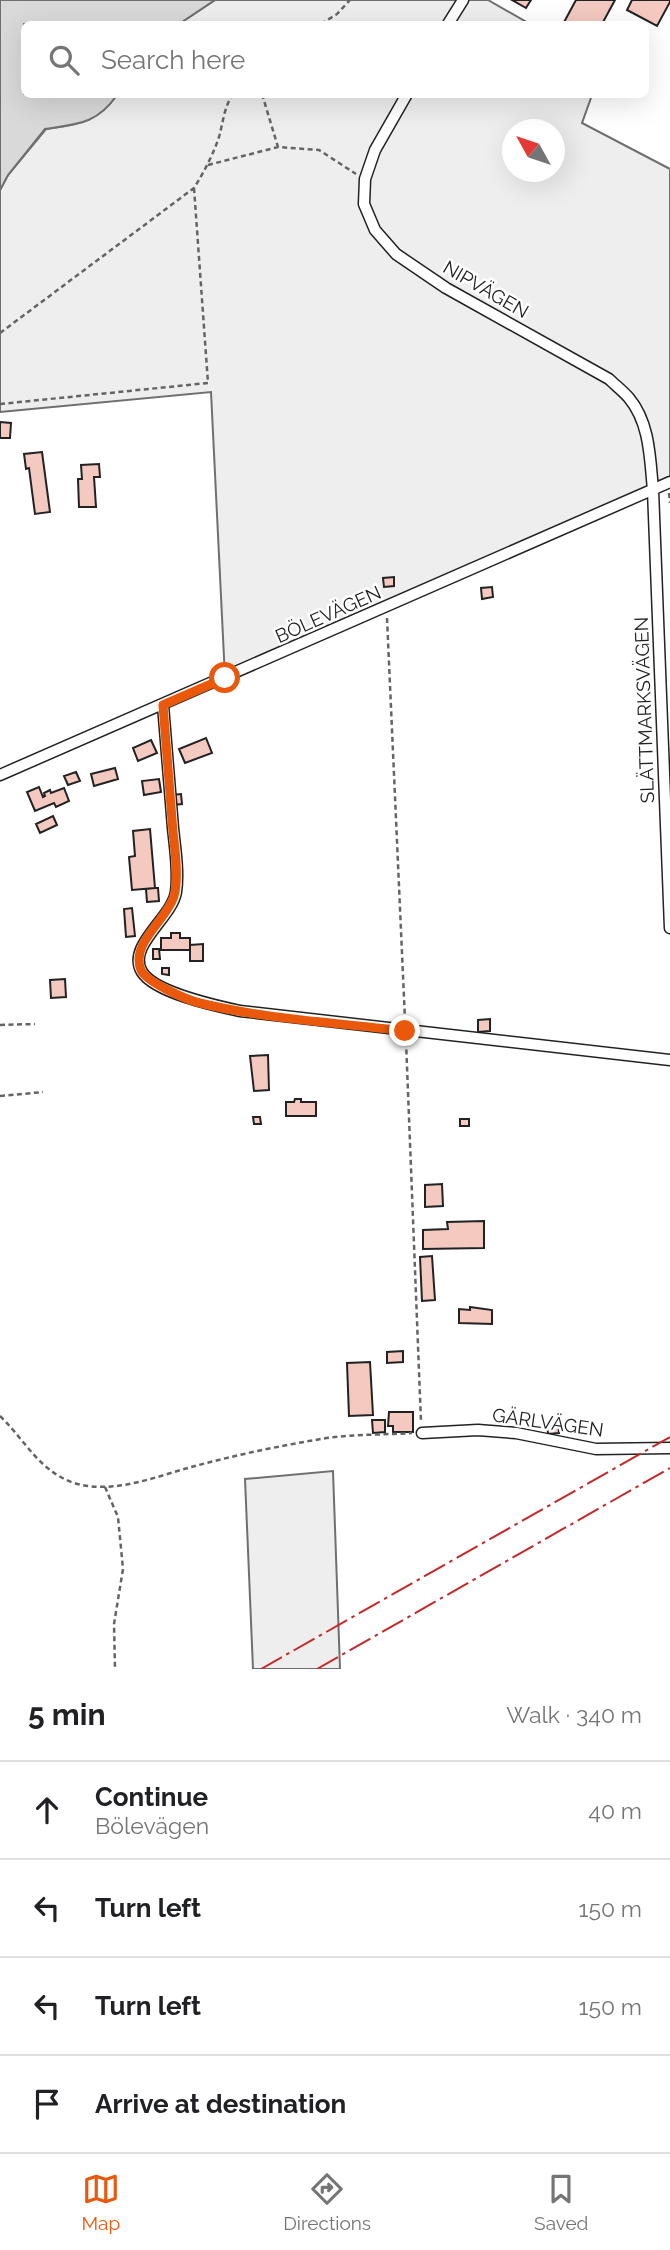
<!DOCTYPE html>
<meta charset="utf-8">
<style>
:root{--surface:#fff;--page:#f6f6f6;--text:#202124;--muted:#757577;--line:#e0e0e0;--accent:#ea580c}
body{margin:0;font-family:Raleway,sans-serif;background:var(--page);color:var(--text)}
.compass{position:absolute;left:502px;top:119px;width:63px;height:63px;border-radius:50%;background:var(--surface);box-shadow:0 7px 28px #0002;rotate:310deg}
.stop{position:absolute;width:21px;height:21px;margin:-16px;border:5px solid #ea580c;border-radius:50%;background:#fff}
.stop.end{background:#ea580c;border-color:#fff;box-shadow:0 2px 7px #0008}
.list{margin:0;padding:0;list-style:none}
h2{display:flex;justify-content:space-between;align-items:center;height:91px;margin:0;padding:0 28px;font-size:30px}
h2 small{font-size:23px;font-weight:400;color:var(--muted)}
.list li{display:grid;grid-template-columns:46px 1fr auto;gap:21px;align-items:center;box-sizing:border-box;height:98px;padding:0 28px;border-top:2px solid var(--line)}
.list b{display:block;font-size:26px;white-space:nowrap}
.list p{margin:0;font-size:23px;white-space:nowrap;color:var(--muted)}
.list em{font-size:23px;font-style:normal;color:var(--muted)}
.icon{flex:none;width:38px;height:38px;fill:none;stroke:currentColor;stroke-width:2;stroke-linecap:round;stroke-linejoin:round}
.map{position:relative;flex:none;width:670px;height:1669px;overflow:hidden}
.search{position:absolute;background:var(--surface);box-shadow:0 7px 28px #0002;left:21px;right:21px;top:21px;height:77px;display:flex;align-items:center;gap:18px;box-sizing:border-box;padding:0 24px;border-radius:10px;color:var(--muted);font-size:26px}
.sheet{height:483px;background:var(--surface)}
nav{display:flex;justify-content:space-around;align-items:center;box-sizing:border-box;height:98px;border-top:2px solid var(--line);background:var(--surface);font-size:19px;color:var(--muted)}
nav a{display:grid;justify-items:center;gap:4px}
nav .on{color:var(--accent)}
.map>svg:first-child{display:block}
.green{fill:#eee;stroke:#6f6f6f;stroke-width:2;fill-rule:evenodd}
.water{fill:#d9d9d9;stroke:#6f6f6f;stroke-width:2}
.building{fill:#f3c9c0;stroke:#222;stroke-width:2}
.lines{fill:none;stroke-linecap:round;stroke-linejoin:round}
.street-casing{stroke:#222;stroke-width:13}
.path{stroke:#646464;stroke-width:2.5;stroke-dasharray:5 3.5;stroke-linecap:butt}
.street{stroke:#fff;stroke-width:10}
.power{stroke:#c62828;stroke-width:2;stroke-dasharray:24 5 3.5 5;stroke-linecap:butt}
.route{stroke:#ea580c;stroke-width:9}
.labels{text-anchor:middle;stroke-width:5;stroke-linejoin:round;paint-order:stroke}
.street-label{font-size:19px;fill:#222;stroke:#fff}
</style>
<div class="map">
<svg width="670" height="1669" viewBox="0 0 670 1669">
<rect width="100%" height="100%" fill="#fff"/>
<path class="green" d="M215,0H488L530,24H179Z
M117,95H592L582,123L670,169V482L225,678L211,392L0,412V190L8,175L46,129C77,125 97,122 117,95ZM512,130H554V172H512Z
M333,1471L340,1669H253L245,1479Z"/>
<path class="water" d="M0,0H215L179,24H24V94L117,95C97,124 78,124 45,129L8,175L0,190Z"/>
<path class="building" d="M512,0H531L526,8Z
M576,0H615L602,24H563Z
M632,0H670V2L657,26L627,10Z
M0,422L11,423L10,438H0Z
M42,452L50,512L35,514L29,468L26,469L24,454Z
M99,464L100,477H94L96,507H79L78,479H82L81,465Z
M394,577V586L384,587L383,578Z
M492,587L493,597L482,599L481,588Z
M206,738L212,753L185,763L179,749Z
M151,740L157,753L138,761L133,748Z
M115,768L118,779L94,786L91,774Z
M76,772L80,781L68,785L64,776Z
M159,779L161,792L144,795L142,781Z
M39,787L43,797L45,796L44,793L50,790L51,793L64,788L69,801L56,807L54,803L35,811L27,792Z
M181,794L182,804L173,805L172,795Z
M53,816L57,825L40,833L36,824Z
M150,829L155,888L132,890L129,857L135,856L133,831Z
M155,888H158L159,901L147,902L146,889Z
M132,908L135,936L126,937L124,909Z
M171,933H180V938H190V950H161V938H171Z
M203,944V961H190V945Z
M153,949H159L160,959H153Z
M162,968H169V975L162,974Z
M65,979L66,997L51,998L50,980Z
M490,1019V1031L478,1032V1020Z
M268,1055L269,1090L254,1091L250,1056Z
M295,1099H301V1102H316V1116H286V1102H294Z
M253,1117H260L261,1124H254Z
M460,1119H469V1126H460Z
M442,1184L443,1206L425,1207V1185Z
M484,1221V1248L423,1249V1230L448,1229L447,1222Z
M432,1256L435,1300L422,1301L420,1257Z
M470,1307L492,1310V1324L459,1323V1309L470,1310Z
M403,1351V1362L387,1363V1352Z
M370,1362L373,1415L349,1416L347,1363Z
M389,1412H413V1432H393V1426H388Z
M372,1420H385V1432L373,1433Z
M558,1421L559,1433L548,1434L547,1422Z"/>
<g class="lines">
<g class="street-casing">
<path id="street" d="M448,24L463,0
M407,94L375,150L365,179L364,204L375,230L396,254L446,288L609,379C615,385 623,391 629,398C650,423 650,459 653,490L670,928
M163,705C166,746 170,787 173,828C175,848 179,872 176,892C172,918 126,946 142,972C155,993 217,1006 240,1011L670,1060
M0,775L670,482
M422,1433L478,1430L516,1433L596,1449L670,1448"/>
</g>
<path class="path" d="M321,24L337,14L350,0
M262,94L278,147
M208,165L278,147L319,150L356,174
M0,333L194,188C204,172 213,155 219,137C223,123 224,107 233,94
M0,404L208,383L194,188
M669,493L670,503
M387,618L405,1020
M0,1025L35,1024
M406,1041L421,1422
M0,1096L43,1092
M0,1416C25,1440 39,1471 74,1483C114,1495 157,1476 195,1466C236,1455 279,1446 321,1439C350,1434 382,1435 412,1433
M105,1487L118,1517L123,1569L114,1624L115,1669"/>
<use href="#street" class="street"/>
<path class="power" d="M261,1669L670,1437
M317,1669L670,1468"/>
</g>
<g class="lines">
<path class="route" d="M225,678L163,705C166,747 170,790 173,832C175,849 179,879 174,896C167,920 130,943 141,970C146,982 187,1000 200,1003C264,1019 340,1023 405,1031"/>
</g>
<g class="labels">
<g class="street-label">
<text transform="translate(486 289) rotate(30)" y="7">NIPVÄGEN</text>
<text transform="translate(328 614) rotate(-24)" y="7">BÖLEVÄGEN</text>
<text transform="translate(644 710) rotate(-92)" y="7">SLÄTTMARKSVÄGEN</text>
<text transform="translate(548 1422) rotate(8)" y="7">GÄRLVÄGEN</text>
</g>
</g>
</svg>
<svg class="compass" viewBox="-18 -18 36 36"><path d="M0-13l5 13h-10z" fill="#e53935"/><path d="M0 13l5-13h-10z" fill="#757577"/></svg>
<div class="stop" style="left:225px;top:678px"></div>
<div class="stop end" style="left:405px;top:1031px"></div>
<div class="search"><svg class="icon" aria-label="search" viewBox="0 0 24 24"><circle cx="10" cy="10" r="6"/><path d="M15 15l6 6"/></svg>Search here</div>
</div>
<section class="sheet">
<h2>5 min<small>Walk · 340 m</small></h2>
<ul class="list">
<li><svg class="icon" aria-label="ahead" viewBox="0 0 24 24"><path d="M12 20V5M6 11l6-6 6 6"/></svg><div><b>Continue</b><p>Bölevägen</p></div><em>40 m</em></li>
<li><svg class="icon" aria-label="left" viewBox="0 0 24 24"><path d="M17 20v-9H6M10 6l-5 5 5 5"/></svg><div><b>Turn left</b></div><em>150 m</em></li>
<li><svg class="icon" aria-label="left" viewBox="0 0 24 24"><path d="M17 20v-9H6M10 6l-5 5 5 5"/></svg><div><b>Turn left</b></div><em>150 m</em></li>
<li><svg class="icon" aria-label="arrive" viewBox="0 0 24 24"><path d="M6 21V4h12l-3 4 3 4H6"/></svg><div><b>Arrive at destination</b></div></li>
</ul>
</section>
<nav>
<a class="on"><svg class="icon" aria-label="map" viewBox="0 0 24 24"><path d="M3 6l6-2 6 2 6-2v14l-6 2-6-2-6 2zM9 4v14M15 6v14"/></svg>Map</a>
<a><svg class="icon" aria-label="directions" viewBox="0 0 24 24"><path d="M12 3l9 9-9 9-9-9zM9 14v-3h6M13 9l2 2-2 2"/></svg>Directions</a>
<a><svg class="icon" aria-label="saved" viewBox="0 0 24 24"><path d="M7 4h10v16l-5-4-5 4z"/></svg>Saved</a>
</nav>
